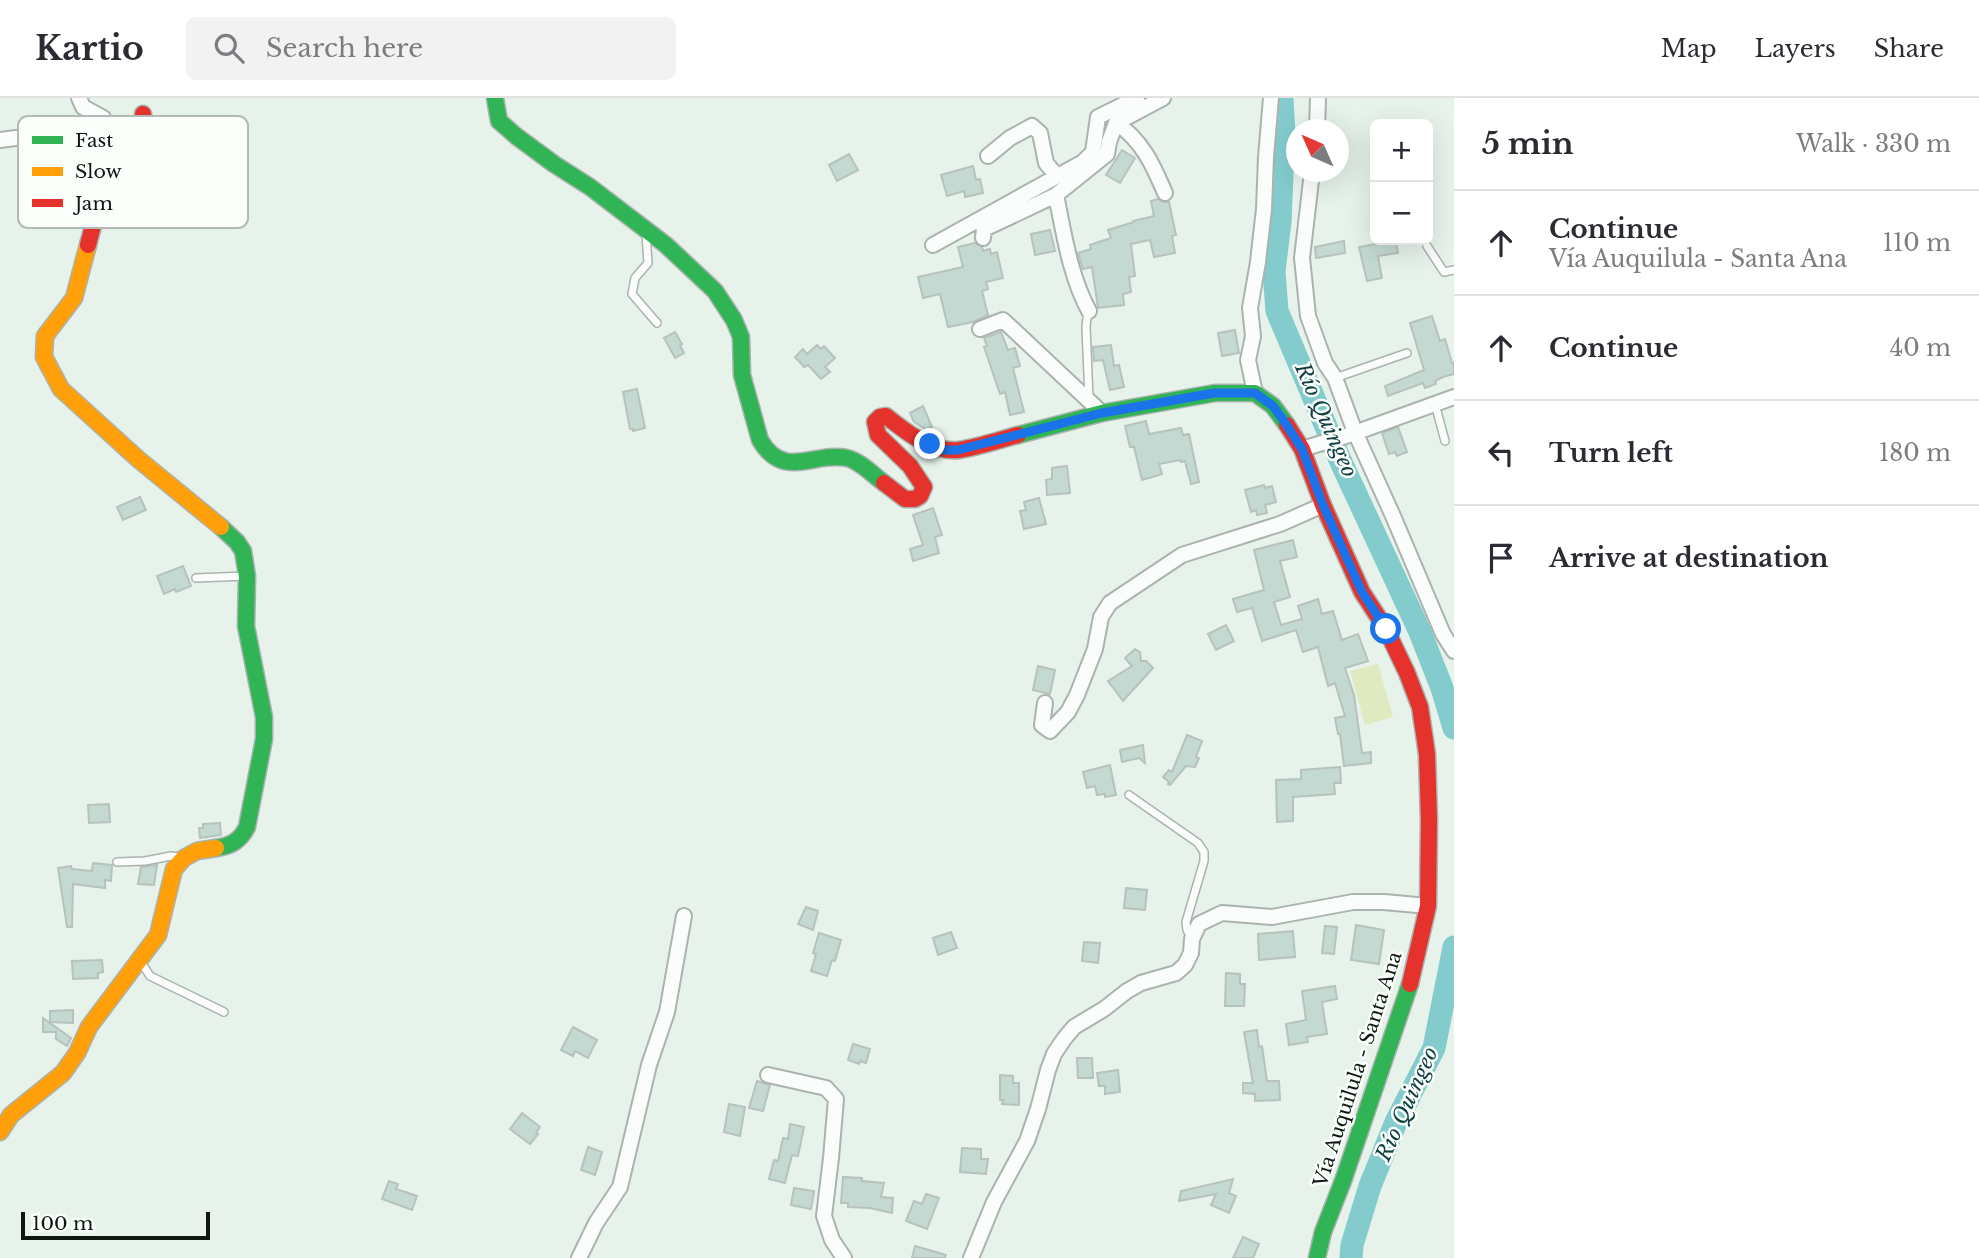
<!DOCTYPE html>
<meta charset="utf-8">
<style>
:root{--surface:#fff;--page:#f2f2f3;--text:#2b2b33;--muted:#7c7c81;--line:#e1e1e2}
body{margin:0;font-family:"Libre Baskerville",serif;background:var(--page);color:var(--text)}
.controls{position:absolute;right:21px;top:21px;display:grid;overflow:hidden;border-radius:10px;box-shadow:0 7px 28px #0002}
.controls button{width:63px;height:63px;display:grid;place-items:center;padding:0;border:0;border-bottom:2px solid var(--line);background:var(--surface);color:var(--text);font:35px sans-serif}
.compass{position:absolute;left:1286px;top:21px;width:63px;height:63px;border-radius:50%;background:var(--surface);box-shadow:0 7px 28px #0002;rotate:315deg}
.scale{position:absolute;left:21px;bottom:18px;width:189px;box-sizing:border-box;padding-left:7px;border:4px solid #0f1712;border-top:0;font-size:19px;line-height:24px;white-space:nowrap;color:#0f1712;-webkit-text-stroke:5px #fafffc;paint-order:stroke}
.stop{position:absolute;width:21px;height:21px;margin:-16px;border:5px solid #1a73e8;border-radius:50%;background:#fff}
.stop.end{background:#1a73e8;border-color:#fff;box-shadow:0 2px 7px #0008}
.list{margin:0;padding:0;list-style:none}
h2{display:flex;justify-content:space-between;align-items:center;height:91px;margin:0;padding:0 28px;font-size:30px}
h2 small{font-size:23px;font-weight:400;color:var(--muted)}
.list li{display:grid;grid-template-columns:46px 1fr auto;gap:21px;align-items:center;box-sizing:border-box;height:105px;padding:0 28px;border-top:2px solid var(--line)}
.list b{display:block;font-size:26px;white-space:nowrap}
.list p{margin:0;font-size:23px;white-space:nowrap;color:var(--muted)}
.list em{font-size:23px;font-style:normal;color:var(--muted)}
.icon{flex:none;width:38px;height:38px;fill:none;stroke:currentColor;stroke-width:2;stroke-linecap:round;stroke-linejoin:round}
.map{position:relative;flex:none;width:1454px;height:1160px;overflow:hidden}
header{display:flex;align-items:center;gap:42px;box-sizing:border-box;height:98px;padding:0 35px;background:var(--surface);border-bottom:2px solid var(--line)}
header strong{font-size:33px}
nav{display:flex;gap:38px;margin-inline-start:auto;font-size:24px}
.search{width:490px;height:63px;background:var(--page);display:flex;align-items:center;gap:18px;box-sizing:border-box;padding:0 24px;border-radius:10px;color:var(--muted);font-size:26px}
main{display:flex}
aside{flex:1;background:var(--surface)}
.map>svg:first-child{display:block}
.green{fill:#e0eac1}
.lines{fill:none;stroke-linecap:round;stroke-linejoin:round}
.river{stroke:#83cbcd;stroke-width:23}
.building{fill:#c3d9d2;stroke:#b7c2bd;stroke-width:2}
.lane-casing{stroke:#aab3ad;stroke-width:10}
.street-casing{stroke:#aab3ad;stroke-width:18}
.fast-casing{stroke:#aab3ad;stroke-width:19}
.slow-casing{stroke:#aab3ad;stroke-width:19}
.jam-casing{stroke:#aab3ad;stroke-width:19}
.lane{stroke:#fbfdfc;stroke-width:7}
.street{stroke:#fbfdfc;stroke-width:14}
.fast{stroke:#30b455;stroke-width:16}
.slow{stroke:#ff9f0a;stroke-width:16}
.jam{stroke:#e5322d;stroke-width:16}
.route{stroke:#1a73e8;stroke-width:9}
.labels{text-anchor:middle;stroke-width:5;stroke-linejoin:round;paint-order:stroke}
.street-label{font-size:19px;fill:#0f1712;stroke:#fafffc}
.water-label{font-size:21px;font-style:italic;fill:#113f42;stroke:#fafffc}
.key{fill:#fafffc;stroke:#b4b9b6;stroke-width:2}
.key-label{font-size:19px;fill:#0f1712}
</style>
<header>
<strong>Kartio</strong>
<div class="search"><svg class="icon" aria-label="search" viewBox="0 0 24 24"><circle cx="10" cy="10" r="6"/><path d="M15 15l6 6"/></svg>Search here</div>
<nav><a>Map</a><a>Layers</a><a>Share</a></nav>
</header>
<main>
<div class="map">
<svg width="1454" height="1160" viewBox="0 0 1454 1160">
<rect width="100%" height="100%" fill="#e6f2ea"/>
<path class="green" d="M1378,566L1393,619L1365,627L1350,573Z"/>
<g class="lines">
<path class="river" d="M1282,0L1284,36L1282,77L1280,124L1274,173L1277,213L1341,364L1420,534L1442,590L1454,630
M1351,1160L1352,1147L1370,1088L1396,1024L1434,950L1454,849"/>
</g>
<path class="building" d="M1122,52L1135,60L1120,85L1106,77Z
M849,56L858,72L837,83L829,67Z
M973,68L976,82L980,81L983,95L965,99L964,93L947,98L941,77Z
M1158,101L1163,104H1169L1176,137L1172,138L1175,155L1154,159L1150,142L1131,146L1135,178L1129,179L1131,194L1123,196L1124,207L1098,210L1092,169L1083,171L1078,155L1091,151L1090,147L1111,140L1108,132L1134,124L1133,123L1154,118L1151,103Z
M1050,132L1055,153L1035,157L1031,136Z
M1375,142H1396L1398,155L1378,158L1382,180L1367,183L1359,149L1376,146Z
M1344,143L1345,155L1316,160L1315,149Z
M975,145L982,149L983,153L990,151L991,156L997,154L1003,180L986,184L988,191L982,193L988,217L973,224L948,229L940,196L923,200L918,179L963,169L958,149Z
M1432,218L1440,243L1445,241L1452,265H1454V276L1443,279L1435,283L1436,286L1425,290L1423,285L1388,298L1385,288L1424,272L1410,225Z
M1235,232L1239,255L1222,258L1218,235Z
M675,234L682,246L680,247L684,255L675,260L664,240Z
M1001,234L1008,252L1015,250L1020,268L1013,270L1024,314L1010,317L1005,294L1000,296L984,249L987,248L984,240Z
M817,247L821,251L824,248L835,260L825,269L830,274L821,281L808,267L804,269L795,259L803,251L807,256Z
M1111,247L1114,268L1119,267L1124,289L1110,292L1103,262L1094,263L1093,249Z
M637,291L645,330L633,333V331H630L623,294Z
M923,308L932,329L928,331L929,333L914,324L910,315Z
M1146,323L1149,336L1181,330L1183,337L1189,336L1199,384L1191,386L1185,363L1181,364L1180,362L1159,366L1162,376L1142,382L1134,349H1130L1125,328Z
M1398,329L1407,354L1397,358L1395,354L1389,356L1382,335Z
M1067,368L1070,395L1047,397L1046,382L1052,381V370Z
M1264,387L1265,390L1272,388L1276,404L1265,407L1267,415L1257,417L1256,412L1251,414L1245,392Z
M140,399L146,412L123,422L117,409Z
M1039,400L1046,426L1024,431L1020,413L1026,412L1024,404Z
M933,410L942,437L935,439L939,455L913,463L910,451L923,447L913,417Z
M1293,442L1297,459L1280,463L1290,499L1274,504L1281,527L1302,521L1298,508L1318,501L1322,516L1333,513L1342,542L1358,536L1368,563L1345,570L1354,597L1362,655L1371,654V665L1344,668L1340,636H1338L1335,620L1345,618L1335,585L1328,588L1318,549L1303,554L1296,532L1262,543L1252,510L1237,514L1233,501L1264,492L1254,452Z
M183,468L191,488L176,494L175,491L164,496L157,478Z
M1226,527L1234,543L1216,552L1208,536Z
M1135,551L1140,554L1141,563H1146L1153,570L1123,603L1108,583L1132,568L1125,560Z
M1038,568L1055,572L1050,596L1033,592Z
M1187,637L1202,643L1196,659L1199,660L1195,669L1186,668L1170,687L1168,686L1169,684L1163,679L1169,672L1172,674Z
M1143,647L1145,665L1139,660L1122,664L1120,652Z
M1110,667L1116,697L1105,699V696L1097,697L1095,688L1087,690L1083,674Z
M1340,669L1341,685H1334L1335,696L1293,699V723L1277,724L1276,682L1301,681V672Z
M109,706L110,724L89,725L88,707Z
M220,725L221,737L200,740L199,730H203V726Z
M93,765L112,767L111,783L105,782V790L73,786L72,829H67L58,770L71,768L72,771L92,773Z
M157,767L154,787L138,786L141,769Z
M1126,790L1147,792L1145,812L1124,810Z
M806,809L818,813L813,832L798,826Z
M1356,827L1384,832L1379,866L1351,862Z
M1325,828L1337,829L1334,856L1322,855Z
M1293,833L1295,859L1259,862L1258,836Z
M951,834L957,850L938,857L933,840Z
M819,835L841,842L835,863L832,862L827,878L811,873L816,856L813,855Z
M1084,844L1100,845L1098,865L1082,863Z
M102,862L103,874L98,875V880L73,881L72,863Z
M1226,875L1240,876V886H1245L1244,908H1225Z
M1335,888L1337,901L1322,904L1327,936L1307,939L1308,944L1289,947L1286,926L1306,922L1302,893Z
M73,912V925L50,924V913Z
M43,920L71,940L67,948L56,941V934H43Z
M573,929L597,942L588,960L575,953L573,958L561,952Z
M1257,932L1259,949L1262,948L1267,983H1279L1280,1002L1255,1003V996L1243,995V985H1253L1244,934Z
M853,946L870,951L866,965L860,963L859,966L848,962Z
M1077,960H1092L1093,980H1078Z
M1118,972L1120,994L1105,996V988H1099L1097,975Z
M1000,977L1013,978V985H1019V1007L1002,1006L1003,1002H1000Z
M757,983L770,987L763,1013L749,1010Z
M729,1006L745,1009L740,1038L724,1034Z
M522,1015L540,1029L536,1035L538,1036L530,1046L510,1031Z
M790,1026L804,1029L798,1058L792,1057L785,1085L769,1081L774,1062L778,1063L783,1040L788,1041Z
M588,1049L602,1054L595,1077L581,1072Z
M962,1050L981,1051V1061H988L986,1076L960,1074Z
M843,1079L862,1080V1083L884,1085L881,1099L893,1100L892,1115L870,1110L848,1109V1105H841Z
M1233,1081L1229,1095L1236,1098L1229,1115L1211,1107L1216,1096L1179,1103L1181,1093Z
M389,1083L398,1086L396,1091L417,1098L412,1112L382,1101Z
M794,1090L814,1093L811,1111L791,1107Z
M926,1096L939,1100L927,1131L906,1123L914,1103L922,1106Z
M1243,1139L1259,1146L1253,1160H1233Z
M915,1148L946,1157L945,1160H912Z"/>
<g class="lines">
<g class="lane-casing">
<path id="lane" d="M646,136L648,165L635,180L632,196L657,225
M1427,148L1444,174L1454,172
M1335,280L1407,255
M1089,301L1086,229L1087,219L1090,213
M1435,306L1445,343
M196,480L246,478
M1129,697L1198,745L1204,754V763L1186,824L1187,832L1192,841
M117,764L145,763L171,758L180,759
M141,864L150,878L224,914"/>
</g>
<g class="street-casing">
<path id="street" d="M1116,25C1142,42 1153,67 1165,95
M1317,32L1318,0
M0,42L91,30L102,25L103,20L83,9L79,0
M988,58L1010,40L1032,28L1040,35L1046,65L1057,78
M1312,74L1302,160L1308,218L1325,265L1335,280L1355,334L1393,418L1443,536L1454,553
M1056,97C1064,136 1070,178 1089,213
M983,140L984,131L1056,97L1107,56L1109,44L1116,25L1163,0
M933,147L1083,64L1093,54L1098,19L1137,0
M980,231L1003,222L1102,315
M1255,295L1248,262L1253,238L1250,210L1258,164L1264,111L1266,59L1271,0
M1302,351L1349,337L1454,299
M1045,605L1042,627L1050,633L1068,614L1077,597L1095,551L1101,519L1110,505L1182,457L1280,426L1323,407
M768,977L826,990L836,1001L831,1060L824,1118L832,1142L844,1160
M579,1160L596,1125L620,1089L649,967L667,914L684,818
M971,1160L994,1104L1027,1043L1038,1011L1048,972L1054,956L1064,941L1074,929L1104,911L1127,893L1141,885L1176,875L1185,867L1191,855L1192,841L1199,826L1222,815L1272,819L1353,804H1384L1428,808"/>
</g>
<g class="fast-casing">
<path id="fast" d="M495,0L499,23L516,38L554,66L590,89L666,147L715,193L734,222L741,239L742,277L760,342C784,383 814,353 847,360C860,363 873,377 884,385
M1018,337L1102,315L1215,295H1255L1273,308L1287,327
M216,750C231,748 240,743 247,729L264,641V619L246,528L247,478L243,453L237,444L221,429
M1317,1160L1323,1134L1343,1083L1410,886"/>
</g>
<g class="slow-casing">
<path id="slow" d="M88,147L74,200L45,238L44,259L61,291L138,361L221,429
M0,1034L11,1017L63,975L77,955L89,929L158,837L174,771L184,760L197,753L216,750"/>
</g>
<g class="jam-casing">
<path id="jam" d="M88,147L101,97L100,71L144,23L143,16
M1287,327L1302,351L1323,407L1362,494L1386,531L1407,575L1420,609L1427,656L1429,722L1428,808L1410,886
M884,385L905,401H915L920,398L924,389L910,368L878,337L875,324L880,319L886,318C906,334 932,355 959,352C978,349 999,342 1018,337"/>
</g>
<use href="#lane" class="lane"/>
<use href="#street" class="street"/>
<use href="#fast" class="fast"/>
<use href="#slow" class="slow"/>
<use href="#jam" class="jam"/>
</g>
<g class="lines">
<path class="route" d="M930,346L943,352H958L1102,315L1214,295H1255L1273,308L1284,323L1302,351L1323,407L1362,494L1386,531"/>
</g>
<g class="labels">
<g class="street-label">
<text transform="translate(1357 971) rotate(-72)" y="7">Vía Auquilula - Santa Ana</text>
</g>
<g class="water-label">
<text transform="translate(1326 322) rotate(66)" y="7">Río Quingeo</text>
<text transform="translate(1407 1006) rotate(-66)" y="7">Río Quingeo</text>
</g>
</g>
<rect x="18" y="18" width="230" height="112" rx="10" class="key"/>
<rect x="32" y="38" width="31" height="8" fill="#30b455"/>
<rect x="32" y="69" width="31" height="9" fill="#ff9f0a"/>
<rect x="32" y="101" width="31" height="8" fill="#e5322d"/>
<g class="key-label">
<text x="75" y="49">Fast</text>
<text x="75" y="80">Slow</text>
<text x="75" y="112">Jam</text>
</g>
</svg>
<div class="controls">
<button>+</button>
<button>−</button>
</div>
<svg class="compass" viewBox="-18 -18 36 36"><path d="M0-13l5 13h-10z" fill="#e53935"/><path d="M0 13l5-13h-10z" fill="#7c7c81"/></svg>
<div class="scale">100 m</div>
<div class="stop" style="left:1386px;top:531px"></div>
<div class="stop end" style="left:930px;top:346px"></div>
</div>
<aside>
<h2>5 min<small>Walk · 330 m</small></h2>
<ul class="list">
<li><svg class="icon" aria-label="ahead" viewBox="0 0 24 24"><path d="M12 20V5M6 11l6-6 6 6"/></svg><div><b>Continue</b><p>Vía Auquilula - Santa Ana</p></div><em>110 m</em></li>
<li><svg class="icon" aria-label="ahead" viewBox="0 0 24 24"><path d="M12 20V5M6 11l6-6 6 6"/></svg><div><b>Continue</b></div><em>40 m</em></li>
<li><svg class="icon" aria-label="left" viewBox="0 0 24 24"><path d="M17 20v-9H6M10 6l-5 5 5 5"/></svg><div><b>Turn left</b></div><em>180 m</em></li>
<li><svg class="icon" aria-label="arrive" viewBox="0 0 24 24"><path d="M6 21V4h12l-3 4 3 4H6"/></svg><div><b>Arrive at destination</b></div></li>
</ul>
</aside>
</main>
